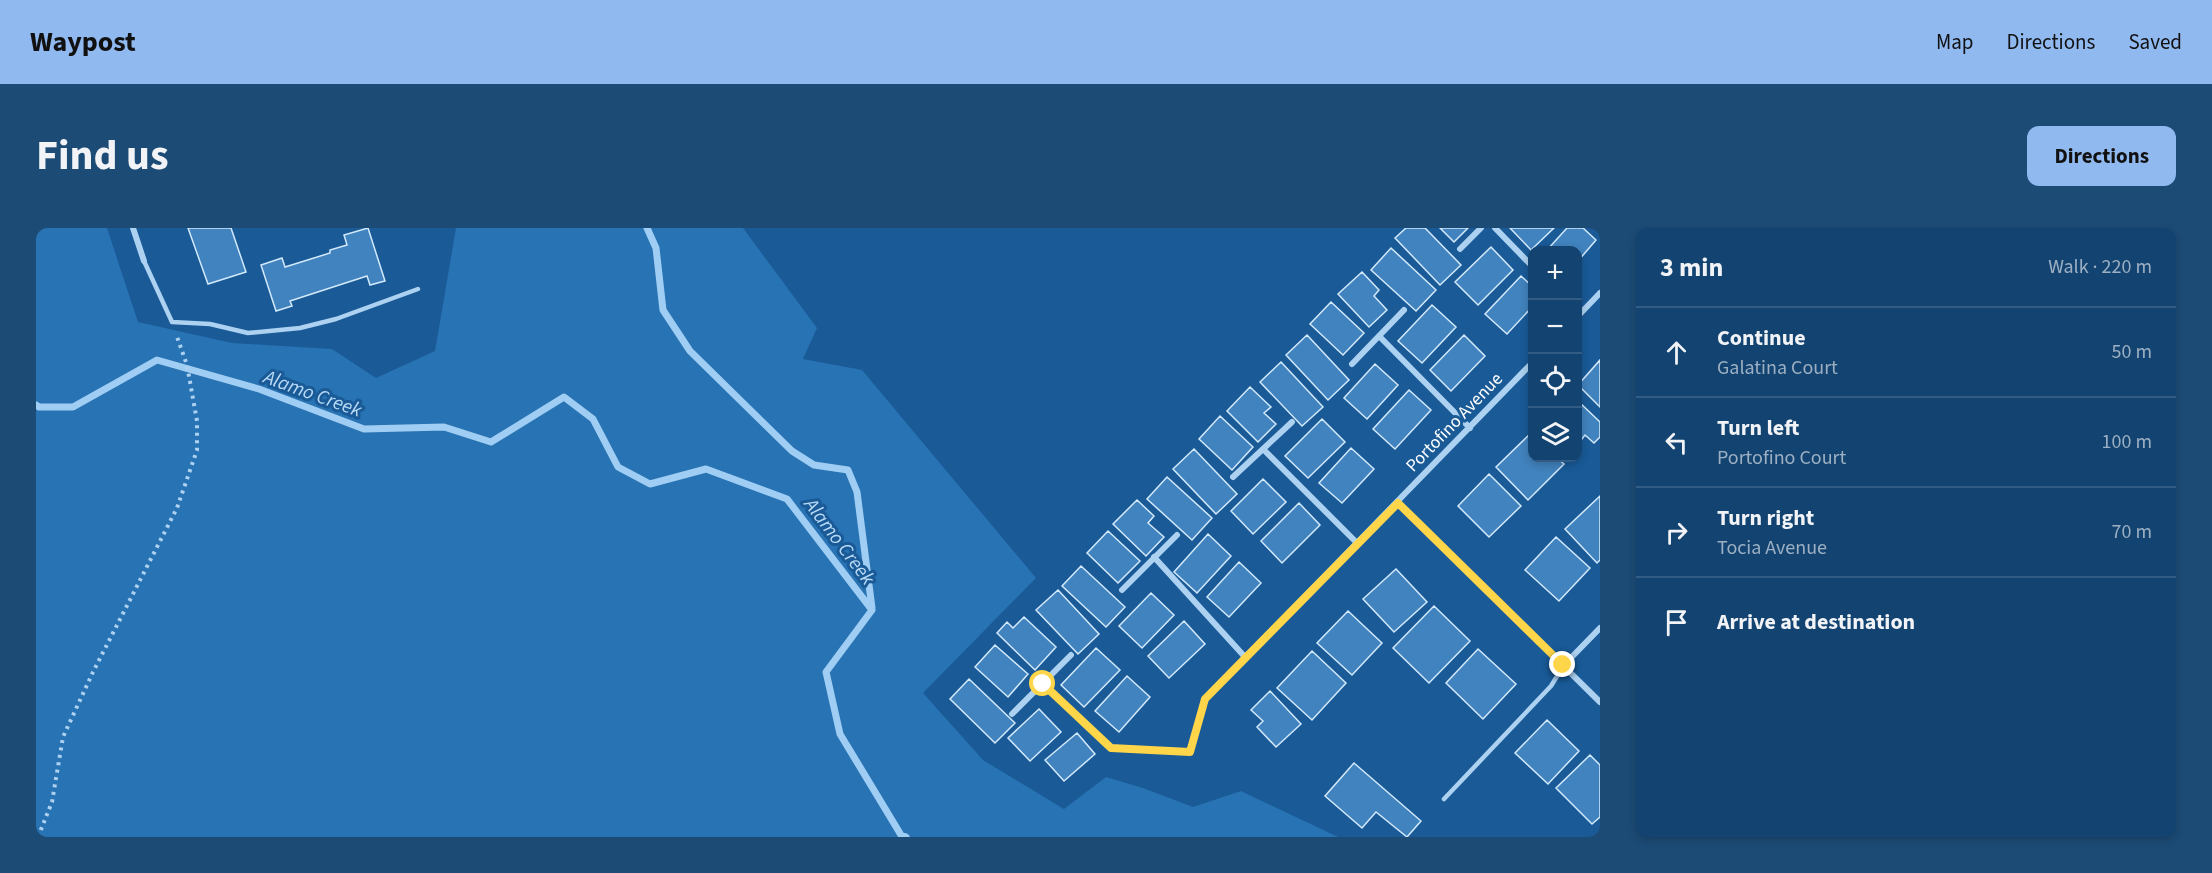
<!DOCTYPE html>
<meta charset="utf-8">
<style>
:root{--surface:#134471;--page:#1c4b76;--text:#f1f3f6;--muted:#9db0c3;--line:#325c84;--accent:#90b9f0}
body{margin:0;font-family:"Source Sans 3",sans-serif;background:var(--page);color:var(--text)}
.controls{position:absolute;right:18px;top:18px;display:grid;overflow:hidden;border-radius:12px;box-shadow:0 3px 9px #0003}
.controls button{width:54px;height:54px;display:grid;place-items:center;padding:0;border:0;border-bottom:2px solid var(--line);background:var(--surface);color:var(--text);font:30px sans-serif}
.stop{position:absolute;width:18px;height:18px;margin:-14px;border:4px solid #ffd54a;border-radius:50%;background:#fff}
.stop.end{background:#ffd54a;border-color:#fff;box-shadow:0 2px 6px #0008}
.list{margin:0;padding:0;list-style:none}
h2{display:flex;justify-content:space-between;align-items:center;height:78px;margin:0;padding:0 24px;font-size:26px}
h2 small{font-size:20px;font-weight:400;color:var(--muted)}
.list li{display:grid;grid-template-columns:39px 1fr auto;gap:18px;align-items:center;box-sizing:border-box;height:90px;padding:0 24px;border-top:2px solid var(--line)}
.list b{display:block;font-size:22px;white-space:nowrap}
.list p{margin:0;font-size:20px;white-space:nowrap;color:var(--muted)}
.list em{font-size:20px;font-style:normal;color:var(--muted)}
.icon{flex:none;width:33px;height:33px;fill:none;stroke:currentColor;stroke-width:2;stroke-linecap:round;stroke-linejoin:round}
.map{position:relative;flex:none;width:1564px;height:609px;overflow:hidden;border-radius:12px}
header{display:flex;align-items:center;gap:36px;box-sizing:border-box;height:84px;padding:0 30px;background:var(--accent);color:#111}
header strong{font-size:28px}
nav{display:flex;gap:33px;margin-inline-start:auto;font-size:21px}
.intro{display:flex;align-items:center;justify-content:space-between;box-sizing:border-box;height:144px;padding:0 36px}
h1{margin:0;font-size:42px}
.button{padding:15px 27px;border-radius:12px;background:var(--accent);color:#111;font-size:21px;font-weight:700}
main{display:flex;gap:36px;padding:0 36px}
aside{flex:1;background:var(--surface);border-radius:12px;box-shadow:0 3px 9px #0003}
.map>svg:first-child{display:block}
.green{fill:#2873b3}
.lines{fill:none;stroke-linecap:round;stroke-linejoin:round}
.stream{stroke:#9fcdf3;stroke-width:7}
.building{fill:#4183be;stroke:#d3e9fc;stroke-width:1.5}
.path{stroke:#acd1f1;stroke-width:4;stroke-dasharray:3 4.5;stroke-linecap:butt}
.service{stroke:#acd1f1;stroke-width:4.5}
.minor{stroke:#acd1f1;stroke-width:6}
.route{stroke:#ffd54a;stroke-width:8}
.labels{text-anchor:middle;stroke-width:6;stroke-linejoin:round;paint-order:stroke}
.street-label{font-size:18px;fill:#fff;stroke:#195a97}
.water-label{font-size:20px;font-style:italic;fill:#b8daf7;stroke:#195a97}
</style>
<header>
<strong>Waypost</strong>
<nav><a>Map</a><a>Directions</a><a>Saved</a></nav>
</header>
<div class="intro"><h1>Find us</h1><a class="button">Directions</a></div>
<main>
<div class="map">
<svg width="1564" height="609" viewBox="0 0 1564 609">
<rect width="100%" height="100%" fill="#195a97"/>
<path class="green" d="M0,0H71L102,94L196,115L296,121L340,150L399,123L420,0H707L781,100L767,131L826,142L1000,350L887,465L947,532L1028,581L1070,549L1107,560L1157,579L1205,563L1302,609H0Z"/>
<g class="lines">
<path class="stream" d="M611,0L620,20L627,82L654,123L756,223L778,237L812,242L821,264L836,380
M0,177L3,179H37L121,132L223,161L328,201L408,199L455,214L528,169L557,191L582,239L614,256L670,241L751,271L836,382L790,444L804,506L865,607L870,609"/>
</g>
<path class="building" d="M152,0H195L210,44L172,56Z
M332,0L349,53L334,57L331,48L254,73L256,78L240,83L225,37L246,30L249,39L294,25V22L311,17L308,7Z
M1370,0H1389L1425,37L1404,57L1359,10Z
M1404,0H1432L1418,14Z
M1474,0H1518L1495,22Z
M1531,0H1547L1560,12L1542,33V22H1511Z
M1455,19L1477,42L1442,77L1419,54Z
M1355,20L1400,62L1380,83L1335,42Z
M1326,44L1343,62L1338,68L1351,82L1333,99L1302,66Z
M1485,48L1496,58V79L1471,106L1449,86Z
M1295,74L1328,105L1307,127L1274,96Z
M1396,77L1420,99L1386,135L1362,113Z
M1271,107L1313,152L1292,172L1250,127Z
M1428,107L1449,128L1415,163L1394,142Z
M1564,132V179L1542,157Z
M1245,134L1287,179L1266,198L1224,154Z
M1339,136L1362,157L1331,191L1308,170Z
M1214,159L1235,179L1228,185L1240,196L1222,214L1191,183Z
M1373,162L1395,182L1359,221L1337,201Z
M1542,173L1564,194V209L1558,215L1549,207L1542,216Z
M1184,188L1217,219L1196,242L1163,211Z
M1286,191L1309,214L1272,250L1249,228Z
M1496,204V230H1521L1528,236L1492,272L1460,239Z
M1315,220L1338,241L1306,275L1283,255Z
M1158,221L1201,266L1180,286L1137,241Z
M1453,246L1485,278L1453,309L1422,278Z
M1131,249L1176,290L1156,312L1111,271Z
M1227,251L1250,274L1217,306L1195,283Z
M1564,268V332L1561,335L1529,301Z
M1101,272L1118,288L1112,295L1128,309L1110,328L1077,296Z
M1263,275L1284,297L1246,335L1225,313Z
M1072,303L1104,333L1082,355L1051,325Z
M1172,306L1195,328L1161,365L1138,344Z
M1520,309L1554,340L1523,373L1489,342Z
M1203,334L1225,355L1193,389L1171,369Z
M1045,338L1089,379L1070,399L1026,358Z
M1360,341L1391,374L1358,404L1327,371Z
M1022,362L1063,406L1042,426L1000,382Z
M1115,365L1138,387L1106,420L1083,398Z
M1398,378L1434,413L1393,455L1357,420Z
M1312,383L1346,415L1316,447L1281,415Z
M988,389L1020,419L999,442L961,405L971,394L977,400Z
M1148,393L1169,416L1133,450L1112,428Z
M959,417L992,446L972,469L939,439Z
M1060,420L1084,442L1048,479L1025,457Z
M1442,421L1480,456L1447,491L1410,455Z
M1276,423L1310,455L1276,492L1241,460Z
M1091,448L1114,469L1083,504L1059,483Z
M933,451L979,495L959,515L914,471Z
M1234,463L1265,496L1240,519L1221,499L1227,493L1215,482Z
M1003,481L1025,504L994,533L972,510Z
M1511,492L1543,523L1512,556L1479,525Z
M1041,505L1059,526L1028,553L1009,532Z
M1554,527L1564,537V589L1556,596L1520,560Z
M1318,535L1385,593L1371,609L1340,584L1326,600L1289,568Z"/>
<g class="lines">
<path class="path" d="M2,609L16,574L27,509L57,444L141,280L161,222V193L151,137L140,106"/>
<path class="service" d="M108,33L136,94L174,96L212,105L264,100L300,91L382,61
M1408,571L1515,458L1528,437"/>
<path class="minor" d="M97,0L108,33
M1459,0L1496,38
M1424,21L1445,0
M1542,88L1564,65
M1343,108L1434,200
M1316,136L1368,82
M1227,221L1322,316
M1197,249L1256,194
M1362,275L1564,474
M1118,329L1209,429
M1086,362L1141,307
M1528,437L1564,400
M1007,456L1075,520L1154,524L1169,471L1496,135
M976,486L1035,427"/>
</g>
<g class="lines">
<path class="route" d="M1007,456L1075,520L1154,524L1169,471L1362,275L1527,437"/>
</g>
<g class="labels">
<g class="street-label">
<text transform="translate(1418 194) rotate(-46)" y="6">Portofino Avenue</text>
</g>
<g class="water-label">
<text transform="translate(277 165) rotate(20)" y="7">Alamo Creek</text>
<text transform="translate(804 313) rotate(53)" y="7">Alamo Creek</text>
</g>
</g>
</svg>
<div class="controls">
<button>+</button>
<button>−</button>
<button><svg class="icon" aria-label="locate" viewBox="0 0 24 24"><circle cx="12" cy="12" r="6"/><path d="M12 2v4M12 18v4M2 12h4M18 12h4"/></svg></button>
<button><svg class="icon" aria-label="layers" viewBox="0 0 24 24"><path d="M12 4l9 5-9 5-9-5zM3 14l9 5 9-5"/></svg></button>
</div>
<div class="stop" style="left:1007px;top:456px"></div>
<div class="stop end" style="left:1527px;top:437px"></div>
</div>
<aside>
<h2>3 min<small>Walk · 220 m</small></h2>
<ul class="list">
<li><svg class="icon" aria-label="ahead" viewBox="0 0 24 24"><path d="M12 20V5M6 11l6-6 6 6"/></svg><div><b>Continue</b><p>Galatina Court</p></div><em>50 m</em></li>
<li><svg class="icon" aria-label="left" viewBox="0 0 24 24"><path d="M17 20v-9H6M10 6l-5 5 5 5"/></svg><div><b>Turn left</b><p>Portofino Court</p></div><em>100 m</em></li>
<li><svg class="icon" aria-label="right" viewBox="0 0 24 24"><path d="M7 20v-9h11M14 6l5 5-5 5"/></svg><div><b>Turn right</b><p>Tocia Avenue</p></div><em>70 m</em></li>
<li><svg class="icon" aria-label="arrive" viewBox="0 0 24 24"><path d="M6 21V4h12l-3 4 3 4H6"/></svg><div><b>Arrive at destination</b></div></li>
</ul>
</aside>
</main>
